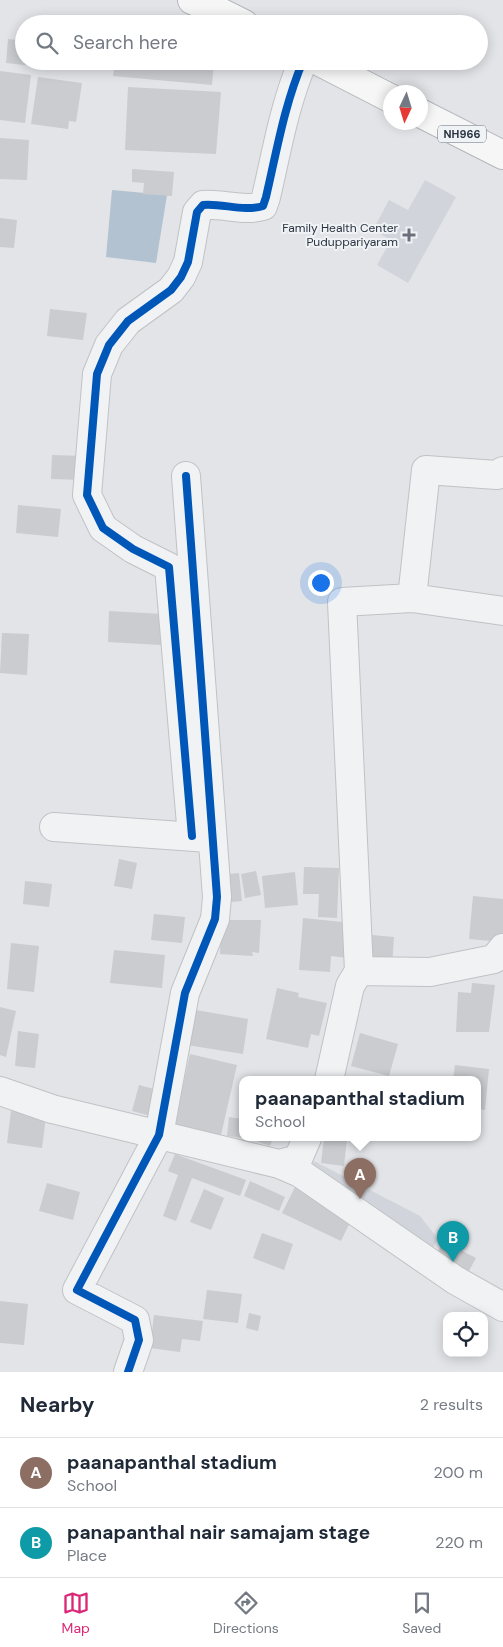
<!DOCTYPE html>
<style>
:root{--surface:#fff;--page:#f6f6f7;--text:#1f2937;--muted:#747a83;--line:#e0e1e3;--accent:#db2777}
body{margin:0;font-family:"DM Sans",sans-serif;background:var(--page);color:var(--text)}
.controls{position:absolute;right:15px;bottom:15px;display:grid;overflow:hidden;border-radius:10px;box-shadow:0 2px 12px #0003}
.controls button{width:45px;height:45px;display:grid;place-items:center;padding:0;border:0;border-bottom:1px solid var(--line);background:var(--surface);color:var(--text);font:25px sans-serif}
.compass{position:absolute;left:383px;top:85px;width:45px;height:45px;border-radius:50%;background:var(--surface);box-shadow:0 2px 12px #0003;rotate:184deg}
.you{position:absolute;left:320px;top:582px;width:18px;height:18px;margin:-12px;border:4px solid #fff;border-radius:50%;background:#1a73e8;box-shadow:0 0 0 8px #1a73e833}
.badge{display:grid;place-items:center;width:32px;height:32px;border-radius:50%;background:var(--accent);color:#fff;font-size:16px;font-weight:700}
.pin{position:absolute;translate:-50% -41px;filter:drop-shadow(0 1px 2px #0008)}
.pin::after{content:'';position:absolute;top:26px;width:18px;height:15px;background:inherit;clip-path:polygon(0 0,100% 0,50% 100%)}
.popup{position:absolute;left:239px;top:1076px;width:242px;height:65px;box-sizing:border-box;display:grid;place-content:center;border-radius:10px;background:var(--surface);filter:drop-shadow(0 1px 4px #0005);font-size:16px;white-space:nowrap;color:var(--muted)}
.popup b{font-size:19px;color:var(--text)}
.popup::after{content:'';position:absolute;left:50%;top:100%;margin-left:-10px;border:10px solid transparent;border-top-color:var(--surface)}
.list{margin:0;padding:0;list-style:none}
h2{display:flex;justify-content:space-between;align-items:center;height:65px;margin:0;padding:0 20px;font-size:21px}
h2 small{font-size:16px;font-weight:400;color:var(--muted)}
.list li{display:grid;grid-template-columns:32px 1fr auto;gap:15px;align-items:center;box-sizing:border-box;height:70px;padding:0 20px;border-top:1px solid var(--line)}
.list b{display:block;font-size:19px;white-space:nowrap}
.list p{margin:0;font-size:16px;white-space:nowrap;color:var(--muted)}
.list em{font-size:16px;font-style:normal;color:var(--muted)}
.icon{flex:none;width:28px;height:28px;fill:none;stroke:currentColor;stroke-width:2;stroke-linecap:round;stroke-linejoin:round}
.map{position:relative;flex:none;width:503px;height:1372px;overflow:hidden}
.search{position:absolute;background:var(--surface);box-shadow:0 2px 12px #0003;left:15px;right:15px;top:15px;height:55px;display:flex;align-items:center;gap:12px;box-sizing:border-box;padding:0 18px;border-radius:28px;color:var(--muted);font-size:19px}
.sheet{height:205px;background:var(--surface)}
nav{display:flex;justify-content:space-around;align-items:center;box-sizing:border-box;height:70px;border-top:1px solid var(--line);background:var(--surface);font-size:14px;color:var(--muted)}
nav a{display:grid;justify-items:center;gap:2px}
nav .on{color:var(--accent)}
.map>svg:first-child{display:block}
.built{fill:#d1d4da}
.water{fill:#b2c2d1}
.building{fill:#cacccf}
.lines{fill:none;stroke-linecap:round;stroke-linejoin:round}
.minor-casing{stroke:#c0c2c5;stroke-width:30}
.highway-casing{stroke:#b4b7bc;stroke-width:30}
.minor{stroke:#f1f2f4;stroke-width:28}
.highway{stroke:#f6f6f6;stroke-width:28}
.cycleway-casing{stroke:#f0f3f6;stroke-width:11}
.cycleway{stroke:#0057b8;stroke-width:8}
.poi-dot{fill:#6a717a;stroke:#f0f3f6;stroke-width:2}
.labels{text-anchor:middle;stroke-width:4;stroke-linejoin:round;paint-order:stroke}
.shield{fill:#f0f3f6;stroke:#656d77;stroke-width:1}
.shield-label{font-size:11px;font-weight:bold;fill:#293340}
.poi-label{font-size:12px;fill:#293340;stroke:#f0f3f6;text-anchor:end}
</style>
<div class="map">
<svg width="503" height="1372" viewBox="0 0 503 1372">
<rect width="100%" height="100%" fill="#e2e4e7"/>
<path class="built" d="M425,180L456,197L408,283L377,265L391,240L373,230L389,200L408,210Z
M314,1161L420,1216L438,1239L426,1260L307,1188Z"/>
<path class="water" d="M112,190L167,195L156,263L106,257Z"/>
<path class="building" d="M8,39L24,41V61H52V68L6,63Z
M115,61H214L212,85L113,76Z
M0,71L31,75L25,123L0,120Z
M38,77L82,83L76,122L69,121L68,129L31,124Z
M128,87L221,92L216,154L125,150Z
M0,138L29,140L27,180L0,179Z
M132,169L174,172L172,196L143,194L144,183L132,182Z
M0,218L17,220L14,248L0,247Z
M50,309L87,313L83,340L47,336Z
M52,455L85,456L84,480L51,479Z
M18,505L61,509L58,537L16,533Z
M109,611L163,614L161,645L108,642Z
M2,633L29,634L27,675L0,673Z
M119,859L137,863L132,889L114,886Z
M304,867L339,868L337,918L318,917L319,894H303Z
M256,871L261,895L245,898L241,874Z
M295,872L298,905L265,908L262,876Z
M239,873L242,901L231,902L227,874Z
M25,881L52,884L49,907L23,904Z
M473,896L503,899V942L469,939Z
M154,914L185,917L182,943L151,940Z
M303,918L352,923L348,958L331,956L330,972L299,970Z
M221,920H261L259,953L252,952L253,956L220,954Z
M372,935L394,937L392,966L371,964Z
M11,943L39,946L34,992L7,989Z
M114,950L165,955L162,988L110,983Z
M472,983L495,985L489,1032H456L458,992L471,993Z
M277,988L299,993L298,997L327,1003L319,1036L311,1034L308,1048L266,1039Z
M0,1007L16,1011L6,1057L0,1055Z
M190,1009L248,1019L243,1054L187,1045Z
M18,1031L39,1034L35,1068L15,1066Z
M360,1033L398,1044L389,1076L351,1066Z
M190,1054L237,1065L221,1135L174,1125Z
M455,1065L489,1069L485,1110L478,1109V1080H453Z
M139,1085L165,1092L158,1118L132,1111Z
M48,1101L42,1148L7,1143L11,1111L25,1113Z
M229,1117L242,1119V1138L227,1136Z
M257,1138H273L270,1146L256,1141Z
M324,1138L347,1139L344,1166L321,1163Z
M350,1138H367V1141Z
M175,1154L246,1180L240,1196L192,1178L176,1221L163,1216L178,1175L168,1171Z
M250,1181L285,1197L279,1211L244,1196Z
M47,1183L80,1192L73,1220L39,1211Z
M295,1187L354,1214L341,1241L282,1213Z
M204,1189L224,1198L211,1230L190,1222Z
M262,1233L293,1244L284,1270L253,1258Z
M443,1241L476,1258L463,1282L431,1266Z
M207,1290L242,1294L238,1323L203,1319Z
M0,1301L28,1304L24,1345L0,1343Z
M249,1313L261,1316L258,1331L246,1328Z
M154,1315L203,1321L200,1341L182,1339L180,1352L150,1348Z"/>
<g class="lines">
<g class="minor-casing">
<path id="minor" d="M412,598L426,470L497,475L503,471
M54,827L209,838
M192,836L169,567L133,549L103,528L87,495L97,374L109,345L128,321L171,290L181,277L188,262L197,212L203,205C222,203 244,212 263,206L266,197C277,150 284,106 303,61
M359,971L430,972L494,959L503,948
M329,1080L350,986L359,971L342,602L412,598L503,611
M0,1091L52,1109L279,1164L300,1173L455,1280L503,1307
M279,1164L298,1159L307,1138
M128,1372L139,1340L135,1320L77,1290L159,1135L185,993L215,919L217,897L186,476"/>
</g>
<g class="highway-casing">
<path id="highway" d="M192,0L214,9L244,24
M318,61L390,98
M420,113L503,155"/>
</g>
<use href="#minor" class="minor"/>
<use href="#highway" class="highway"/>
<g class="cycleway-casing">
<path id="cycleway" d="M192,836L169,567L133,549L103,528L87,495L97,374L109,345L128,321L171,290L181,277L188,262L197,212L203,205C222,203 244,212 263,206L266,197C277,150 284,106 303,61
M128,1372L139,1340L135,1320L77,1290L159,1135L185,993L215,919L217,897L186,476"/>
</g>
<use href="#cycleway" class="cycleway"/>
</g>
<path class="poi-dot" d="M406.5 227.5h5v5h5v5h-5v5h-5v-5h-5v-5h5z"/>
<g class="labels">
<rect class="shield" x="438" y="125.5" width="48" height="17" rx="4"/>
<g class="shield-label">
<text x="462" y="138">NH966</text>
</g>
<g class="poi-label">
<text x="398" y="232">Family Health Center<tspan x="398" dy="14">Puduppariyaram</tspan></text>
</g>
</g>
</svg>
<div class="controls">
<button><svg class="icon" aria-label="locate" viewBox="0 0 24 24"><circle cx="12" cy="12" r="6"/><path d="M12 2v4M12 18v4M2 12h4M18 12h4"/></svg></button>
</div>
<svg class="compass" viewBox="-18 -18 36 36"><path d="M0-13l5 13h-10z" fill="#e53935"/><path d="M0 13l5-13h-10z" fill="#747a83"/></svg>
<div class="you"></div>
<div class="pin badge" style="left:360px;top:1199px;background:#8d6e63">A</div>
<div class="popup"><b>paanapanthal stadium</b>School</div>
<div class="pin badge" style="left:453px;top:1262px;background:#0f9aa8">B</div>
<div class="search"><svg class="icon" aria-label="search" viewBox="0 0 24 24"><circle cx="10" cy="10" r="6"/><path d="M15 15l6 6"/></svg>Search here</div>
</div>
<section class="sheet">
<h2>Nearby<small>2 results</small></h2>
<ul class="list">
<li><span class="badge" style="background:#8d6e63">A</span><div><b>paanapanthal stadium</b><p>School</p></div><em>200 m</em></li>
<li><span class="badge" style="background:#0f9aa8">B</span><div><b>panapanthal nair samajam stage</b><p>Place</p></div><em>220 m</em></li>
</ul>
</section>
<nav>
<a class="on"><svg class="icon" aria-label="map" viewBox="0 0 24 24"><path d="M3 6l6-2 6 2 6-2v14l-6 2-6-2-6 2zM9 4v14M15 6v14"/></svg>Map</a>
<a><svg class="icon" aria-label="directions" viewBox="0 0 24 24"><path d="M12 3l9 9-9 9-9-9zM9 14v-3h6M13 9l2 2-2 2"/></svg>Directions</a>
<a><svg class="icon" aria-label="saved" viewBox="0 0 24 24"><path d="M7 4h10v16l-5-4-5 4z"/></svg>Saved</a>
</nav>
